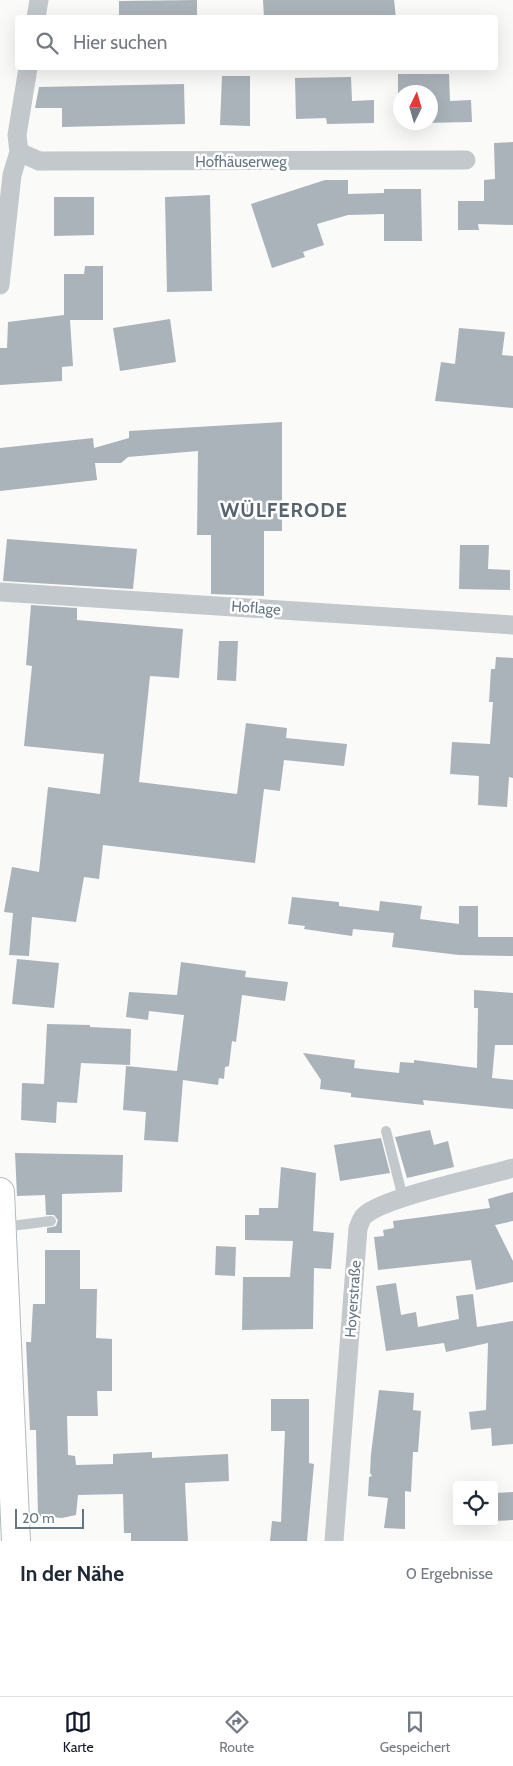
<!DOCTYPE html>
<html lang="de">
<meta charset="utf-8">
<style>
:root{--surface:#fff;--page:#f6f6f7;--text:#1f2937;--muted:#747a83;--line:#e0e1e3;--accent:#111827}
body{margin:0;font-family:Cabin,sans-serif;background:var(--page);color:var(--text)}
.controls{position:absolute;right:15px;bottom:15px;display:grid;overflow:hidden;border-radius:5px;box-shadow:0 5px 20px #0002}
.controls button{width:45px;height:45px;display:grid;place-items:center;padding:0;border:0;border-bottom:1px solid var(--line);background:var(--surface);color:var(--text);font:25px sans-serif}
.compass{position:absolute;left:393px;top:85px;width:45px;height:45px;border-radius:50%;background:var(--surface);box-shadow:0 5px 20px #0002;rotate:5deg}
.scale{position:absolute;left:15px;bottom:12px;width:69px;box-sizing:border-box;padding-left:5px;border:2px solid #657683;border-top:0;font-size:14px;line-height:18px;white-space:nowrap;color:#657683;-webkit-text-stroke:4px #fff;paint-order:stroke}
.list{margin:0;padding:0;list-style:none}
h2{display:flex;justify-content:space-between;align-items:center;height:65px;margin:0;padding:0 20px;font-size:21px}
h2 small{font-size:16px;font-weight:400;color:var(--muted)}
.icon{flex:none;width:28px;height:28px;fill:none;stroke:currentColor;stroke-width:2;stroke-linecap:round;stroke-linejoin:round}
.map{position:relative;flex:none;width:513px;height:1541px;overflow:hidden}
.search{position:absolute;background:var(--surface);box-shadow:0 5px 20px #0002;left:15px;right:15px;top:15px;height:55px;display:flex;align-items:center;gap:12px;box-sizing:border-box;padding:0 18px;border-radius:5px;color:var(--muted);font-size:19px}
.sheet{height:155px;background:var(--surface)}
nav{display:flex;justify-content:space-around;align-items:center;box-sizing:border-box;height:70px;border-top:1px solid var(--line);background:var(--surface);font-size:14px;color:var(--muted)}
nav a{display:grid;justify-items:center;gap:2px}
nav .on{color:var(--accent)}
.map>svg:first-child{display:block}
.building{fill:#aab3b9}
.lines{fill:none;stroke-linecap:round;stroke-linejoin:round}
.secondary-casing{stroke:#b3babf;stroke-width:30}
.lane{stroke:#c3c8cc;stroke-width:10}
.street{stroke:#c3c8cc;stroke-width:19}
.secondary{stroke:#fff;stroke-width:28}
.labels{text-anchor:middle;stroke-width:5;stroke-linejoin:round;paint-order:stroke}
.street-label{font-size:15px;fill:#657683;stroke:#fff}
.district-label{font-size:20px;font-weight:bold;letter-spacing:1px;fill:#57646e;stroke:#fff}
</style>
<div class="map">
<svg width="513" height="1541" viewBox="0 0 513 1541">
<rect width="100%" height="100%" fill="#fafaf8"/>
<path class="building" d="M197,0V18H119V1Z
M263,0H394L396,18H264Z
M398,74H449L450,101L471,100L472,122L422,123L430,122V92H400V106H398Z
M222,76H250V126L220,125Z
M351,77L352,101L374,100V123L327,124L326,118L296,119L295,78Z
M184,84L185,124L62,127V108H35L39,87Z
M513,142V225L478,224L479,230H458V201H484V180L495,179L494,143Z
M325,180H348V194L384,193V189H421L422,241H384V214L348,215L317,224L324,245L303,252L305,257L272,268L251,204Z
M210,195L212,291L167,292L165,197Z
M54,197H94V235L54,236Z
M85,266H103V320H70L73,366L62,367V381L0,385V348H7L8,322L64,315V274H84Z
M170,319L176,362L120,371L113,328Z
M459,328L505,332L502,355L513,356V408L435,401L441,362L455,364Z
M282,422V531H264V596L211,594V535H197L198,451L128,457L121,463H95L97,480L0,491V448L93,438L94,448L129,438V431Z
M7,539L137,549L133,589L3,581Z
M460,545H489L488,569L510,570V590L459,589Z
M31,605L77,608V620L183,629L179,678L150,676L139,782L237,794L246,723L287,728L286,738L347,744L344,766L284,760L280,791L264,789L255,863L103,845L99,879L84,877L76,922L32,917L29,956L9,955L13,913L4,912L12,867L39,872L48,787L100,794L104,754L24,746L32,666L26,665Z
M219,641H238L236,681L217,680Z
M496,657L513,658V778L509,777L507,807L478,805L479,776L450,774L452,742L490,744L493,702H489L491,669H495Z
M292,897L339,902V906L379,911L380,901L422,906L420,919L459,924V906H478V937H513V956L459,955L392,947L394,933L353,929L352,936L304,929L305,926L288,924Z
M17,959L59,963L54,1008L12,1004Z
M181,962L246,971L245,977L288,982L285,1001L242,995L236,1042L232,1041L229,1066L225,1067L224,1079L219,1078L218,1085L183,1080L178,1142L144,1140L146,1112L123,1110L126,1066L177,1071L184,1015L149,1011L148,1020L126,1017L129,992L177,995Z
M474,990L513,993V1045H495L492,1078L513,1080V1109L423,1100L424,1105L351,1097V1093L320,1089L321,1080L303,1053L355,1060L354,1068L399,1073L400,1062L414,1063V1060L477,1068L478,1008H474Z
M47,1024L90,1025V1027L131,1029L130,1065L81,1063L77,1103L57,1102L56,1123L21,1120L22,1083L44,1084Z
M430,1130L434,1145L448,1141L454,1167L407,1178L395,1137Z
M381,1138L390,1173L340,1181L334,1145Z
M15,1153L123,1155L122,1192L62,1194V1233H47V1228L56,1226L58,1220L54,1215H46L45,1195L17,1196Z
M281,1167L316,1173L313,1231L334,1233L331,1269L314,1268L313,1329L242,1330L243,1277H290L293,1241L245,1240V1215H259V1208H278Z
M513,1192V1221L495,1225L513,1261V1282L476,1290L471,1260L378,1270L374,1237L384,1236L383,1230L394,1228L393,1221L490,1208L488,1199Z
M216,1246L236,1247L235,1276L215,1275Z
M45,1250H80V1289H97L96,1338L112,1339V1391H97L98,1416H67L68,1455L75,1456L76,1465L113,1464V1454L152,1452V1458L228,1454L229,1481L185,1483L188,1541H131V1533H124L123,1494L78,1495L76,1515L62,1518L38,1516L36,1430H30L26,1342H31L33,1304H45Z
M396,1283L401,1315L416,1312L418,1327L459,1319L456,1296L473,1294L477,1327L513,1321V1444L492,1446L491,1428L471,1430L469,1412L486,1410L488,1343L446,1352L444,1343L386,1351L376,1286Z
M379,1390L414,1393L413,1410L421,1411L418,1452H413L411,1492L405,1491V1529L384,1528L388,1498L368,1496L369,1477L372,1476L370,1473L371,1454Z
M271,1399H309V1463L314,1464L307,1541H270L272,1521L281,1522L285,1431H271Z
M513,1492V1520L494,1521V1493Z"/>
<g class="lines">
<g class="secondary-casing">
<path id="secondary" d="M0,1192L16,1541"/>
</g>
<path class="lane" d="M386,1131L403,1198
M3,1227L51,1221"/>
<path class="street" d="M36,18L39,0
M19,152L39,161L466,160
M0,285L12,175L19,152L17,135L28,68
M0,592L513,625
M334,1541L358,1228C360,1224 361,1218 365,1215C385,1197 482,1177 513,1168"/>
<use href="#secondary" class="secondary"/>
</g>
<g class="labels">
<g class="street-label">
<text x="241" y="167">Hofhäuserweg</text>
<text transform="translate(256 608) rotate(4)" y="5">Hoflage</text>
<text transform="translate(353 1299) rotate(-86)" y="5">Hoyerstraße</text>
</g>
<g class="district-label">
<text x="284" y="517">WÜLFERODE</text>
</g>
</g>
</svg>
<div class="controls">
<button><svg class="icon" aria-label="locate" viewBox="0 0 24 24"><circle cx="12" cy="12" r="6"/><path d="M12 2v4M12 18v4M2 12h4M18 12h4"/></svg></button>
</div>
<svg class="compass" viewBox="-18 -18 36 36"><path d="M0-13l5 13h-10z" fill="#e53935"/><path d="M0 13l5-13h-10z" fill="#747a83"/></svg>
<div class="scale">20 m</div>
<div class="search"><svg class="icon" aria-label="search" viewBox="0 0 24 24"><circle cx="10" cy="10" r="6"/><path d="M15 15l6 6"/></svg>Hier suchen</div>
</div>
<section class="sheet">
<h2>In der Nähe<small>0 Ergebnisse</small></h2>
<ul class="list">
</ul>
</section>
<nav>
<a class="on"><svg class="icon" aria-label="map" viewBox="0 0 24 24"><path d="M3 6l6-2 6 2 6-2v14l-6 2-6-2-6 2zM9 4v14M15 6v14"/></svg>Karte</a>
<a><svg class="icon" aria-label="directions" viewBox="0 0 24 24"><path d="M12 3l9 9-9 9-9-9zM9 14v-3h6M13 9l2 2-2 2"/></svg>Route</a>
<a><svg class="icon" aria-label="saved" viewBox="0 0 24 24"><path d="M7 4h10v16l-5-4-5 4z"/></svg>Gespeichert</a>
</nav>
